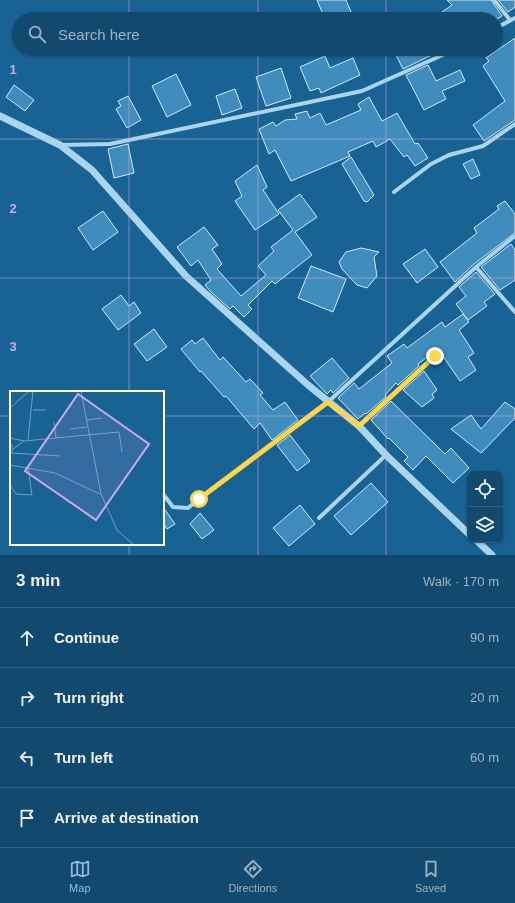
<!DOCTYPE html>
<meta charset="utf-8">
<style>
:root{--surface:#124a6f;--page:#1b5174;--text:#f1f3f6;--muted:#9cb3c3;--line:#316282;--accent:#90b9f0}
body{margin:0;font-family:Arial,sans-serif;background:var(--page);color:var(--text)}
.controls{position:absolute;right:12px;bottom:12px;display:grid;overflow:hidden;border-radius:8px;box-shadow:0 1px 3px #0004}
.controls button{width:36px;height:36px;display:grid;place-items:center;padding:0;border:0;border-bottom:1px solid var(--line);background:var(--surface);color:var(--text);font:20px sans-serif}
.stop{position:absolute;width:12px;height:12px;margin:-9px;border:3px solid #ffd54a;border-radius:50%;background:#fff}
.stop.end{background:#ffd54a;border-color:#fff;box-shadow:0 1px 4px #0008}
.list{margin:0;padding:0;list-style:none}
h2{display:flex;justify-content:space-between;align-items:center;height:52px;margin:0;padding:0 16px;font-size:17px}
h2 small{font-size:13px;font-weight:400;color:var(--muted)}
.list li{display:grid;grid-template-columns:26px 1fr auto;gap:12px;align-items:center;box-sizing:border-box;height:60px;padding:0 16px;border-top:1px solid var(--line)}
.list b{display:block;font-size:15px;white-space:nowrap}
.list em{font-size:13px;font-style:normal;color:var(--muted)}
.icon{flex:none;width:22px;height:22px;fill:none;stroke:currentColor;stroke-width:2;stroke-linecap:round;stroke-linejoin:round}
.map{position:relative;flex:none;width:515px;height:555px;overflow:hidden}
.search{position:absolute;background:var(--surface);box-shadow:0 1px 3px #0004;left:12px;right:12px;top:12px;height:44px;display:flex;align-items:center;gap:10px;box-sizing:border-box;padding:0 14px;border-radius:22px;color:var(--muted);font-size:15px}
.sheet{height:292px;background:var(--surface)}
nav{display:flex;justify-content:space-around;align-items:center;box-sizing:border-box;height:56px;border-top:1px solid var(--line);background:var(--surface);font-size:11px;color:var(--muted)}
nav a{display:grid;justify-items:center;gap:2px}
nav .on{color:var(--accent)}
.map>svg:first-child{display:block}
.building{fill:#408cbc;stroke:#d0ebfb}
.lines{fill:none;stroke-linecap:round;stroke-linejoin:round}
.minor{stroke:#a9d5f0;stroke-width:4}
.tertiary{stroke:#a9d5f0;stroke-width:7}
.route{stroke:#ffd54a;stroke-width:5}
.grid{fill:none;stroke:#caabe5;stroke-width:1;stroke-opacity:0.55}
.inset-road{fill:none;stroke:#74a1bf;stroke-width:1}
.view{fill:#caabe5;fill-opacity:0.15;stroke:#caabe5;stroke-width:2}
.inset-edge{fill:none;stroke:#fff;stroke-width:2}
.grid-label{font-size:13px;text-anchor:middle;font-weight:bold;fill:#caabe5;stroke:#186294;stroke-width:4;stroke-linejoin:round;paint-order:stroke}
</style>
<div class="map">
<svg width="515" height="555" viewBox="0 0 515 555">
<rect width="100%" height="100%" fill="#186294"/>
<path class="building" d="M317,0H346L354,19H325Z
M447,0H491L502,16L497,19H432L452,5Z
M498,0H515V7L508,12Z
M515,38V120L484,141L473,125L505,101L483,66L489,61L486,58Z
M393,49H444L403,69Z
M325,56L330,68L353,58L360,75L321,93L319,88L310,91L300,67Z
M428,65L436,81L460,70L465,81L442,91L446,99L424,110L406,75Z
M281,68L291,98L266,106L256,77Z
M176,74L191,105L167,117L152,86Z
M14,85L34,100L25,111L6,97Z
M235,89L242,108L222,115L216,96Z
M128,96L141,120L127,128L116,109L121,106L118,101Z
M369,97L382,121L397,113L415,144L418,143L428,158L415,166L407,155L404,157L390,139L376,147L373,141L348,152L350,156L291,181L275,150L269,154L259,129L273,122L276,126L285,120L297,119L295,114L307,111L310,118L320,113L326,125L361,110L358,104Z
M128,144L134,173L114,178L108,149Z
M351,157L374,195L367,202L364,201L342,164Z
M473,159L480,175L471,179L463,164Z
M257,165L267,187L263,190L279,214L255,230L235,201L242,196L235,181Z
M300,194L317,217L295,232L312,255L275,284L272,281L248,305L252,309L244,317L233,306L230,309L211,292L205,285L211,280L198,260L191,266L177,247L204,227L218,245L212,249L222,264L217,269L241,296L266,275L258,266L274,251L271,247L293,230L278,210Z
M505,201L515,214V233L474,264L455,282L440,262L477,233L474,228L499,209L497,206Z
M103,211L118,232L93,250L78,228Z
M511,244L515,250V280L500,290L481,267Z
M361,248L379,252L374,257L377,276L367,288L357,285L342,269L339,262L346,252Z
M425,249L438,267L417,283L403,264Z
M311,266L346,279L333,312L298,298Z
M476,272L495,294L484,302L487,306L468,320L456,304L466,296L459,287Z
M121,295L129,306L134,302L141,313L118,330L102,309Z
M463,314L469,322L459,330L474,353L468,357L476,370L460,381L438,349L418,364L419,366L398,385L396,383L385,395L386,397L366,414L365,413L358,419L338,398L354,383L359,389L392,363L387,356L404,344L407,348L442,322L445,327Z
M154,329L167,347L147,361L134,344Z
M203,338L220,360L223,357L246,382L250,379L263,393L260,395L273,410L285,402L298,420L272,440L260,423L254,429L226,396L224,397L201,371L200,372L181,349L192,340L195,344Z
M332,358L349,378L333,393L331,390L327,394L310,376Z
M424,371L437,390L432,394L434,398L422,407L403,390Z
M391,401L445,454L451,448L469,468L453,483L426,456L413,470L404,461L408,457L389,438L388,439L371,420Z
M505,402L515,409V418L481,453L451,429L471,415L481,429Z
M290,435L310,461L297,471L277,445Z
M371,483L388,502L351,535L334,516Z
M300,505L315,524L289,546L273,528Z
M163,507L175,524L167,529L163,523Z
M200,513L214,530L202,539L190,524Z"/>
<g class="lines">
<path class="minor" d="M494,0L510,20
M496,28L515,18
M61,145L110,144L362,91L456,49
M394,192L431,164L449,155L483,146L515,124
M476,267L515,312
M359,426L435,356
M163,494L173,507L188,508L199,499L328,402L476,267L515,236
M319,518L386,455"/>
<path class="tertiary" d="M0,116L60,145L92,170L186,276L308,385L359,426L386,455L470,535
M476,540L492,555"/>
</g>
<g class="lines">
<path class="route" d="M199,499L328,402L359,426L435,356"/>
</g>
<path class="grid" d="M129,0V19M258,0V19M386,0V19M129,49V392M258,49V555M386,49V555M0,139H515M0,278H515M0,416H11M163,416H515M129,544V555"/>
<g transform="translate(10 391)">
<rect width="154" height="154" fill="#186294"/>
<path class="inset-road" d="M71,0L91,103L107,139L124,154M0,17L19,0M23,19H36M77,29L92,27M44,31L46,47M60,38L77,36M0,47L14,50L109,41L112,61M18,49L23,0M0,51L3,58L0,64M3,58L14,50M1,62L50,65M0,74L45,82L90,103M0,94L6,103L22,104L18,77"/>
<path class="view" d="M68,3L139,53L86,129L15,80Z"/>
<rect width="154" height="154" class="inset-edge"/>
</g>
<g class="grid-label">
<text x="13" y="74">1</text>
<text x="13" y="213">2</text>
<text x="13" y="351">3</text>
</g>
</svg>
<div class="controls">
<button><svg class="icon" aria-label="locate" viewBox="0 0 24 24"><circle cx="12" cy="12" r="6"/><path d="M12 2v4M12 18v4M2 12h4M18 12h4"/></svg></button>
<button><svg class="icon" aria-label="layers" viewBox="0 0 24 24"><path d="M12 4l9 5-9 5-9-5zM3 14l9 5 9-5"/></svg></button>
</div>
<div class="stop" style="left:199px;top:499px"></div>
<div class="stop end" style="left:435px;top:356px"></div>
<div class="search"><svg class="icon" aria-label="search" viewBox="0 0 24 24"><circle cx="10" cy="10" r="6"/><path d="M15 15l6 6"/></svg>Search here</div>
</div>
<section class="sheet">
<h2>3 min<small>Walk · 170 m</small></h2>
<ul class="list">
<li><svg class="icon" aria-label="ahead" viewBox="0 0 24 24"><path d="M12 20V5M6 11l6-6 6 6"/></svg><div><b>Continue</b></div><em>90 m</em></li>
<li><svg class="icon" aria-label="right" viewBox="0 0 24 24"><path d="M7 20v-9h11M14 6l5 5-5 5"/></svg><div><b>Turn right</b></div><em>20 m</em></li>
<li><svg class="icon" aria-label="left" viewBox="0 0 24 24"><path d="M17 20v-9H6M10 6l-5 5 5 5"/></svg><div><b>Turn left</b></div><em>60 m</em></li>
<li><svg class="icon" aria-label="arrive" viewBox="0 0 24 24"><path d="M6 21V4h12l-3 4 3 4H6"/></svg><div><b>Arrive at destination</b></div></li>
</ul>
</section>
<nav>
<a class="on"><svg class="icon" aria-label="map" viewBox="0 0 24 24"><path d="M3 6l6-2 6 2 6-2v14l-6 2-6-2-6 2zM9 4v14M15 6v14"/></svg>Map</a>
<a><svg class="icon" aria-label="directions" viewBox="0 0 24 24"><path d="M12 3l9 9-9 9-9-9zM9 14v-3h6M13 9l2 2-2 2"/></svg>Directions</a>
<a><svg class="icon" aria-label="saved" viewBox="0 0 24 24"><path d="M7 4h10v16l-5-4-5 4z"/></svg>Saved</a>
</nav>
